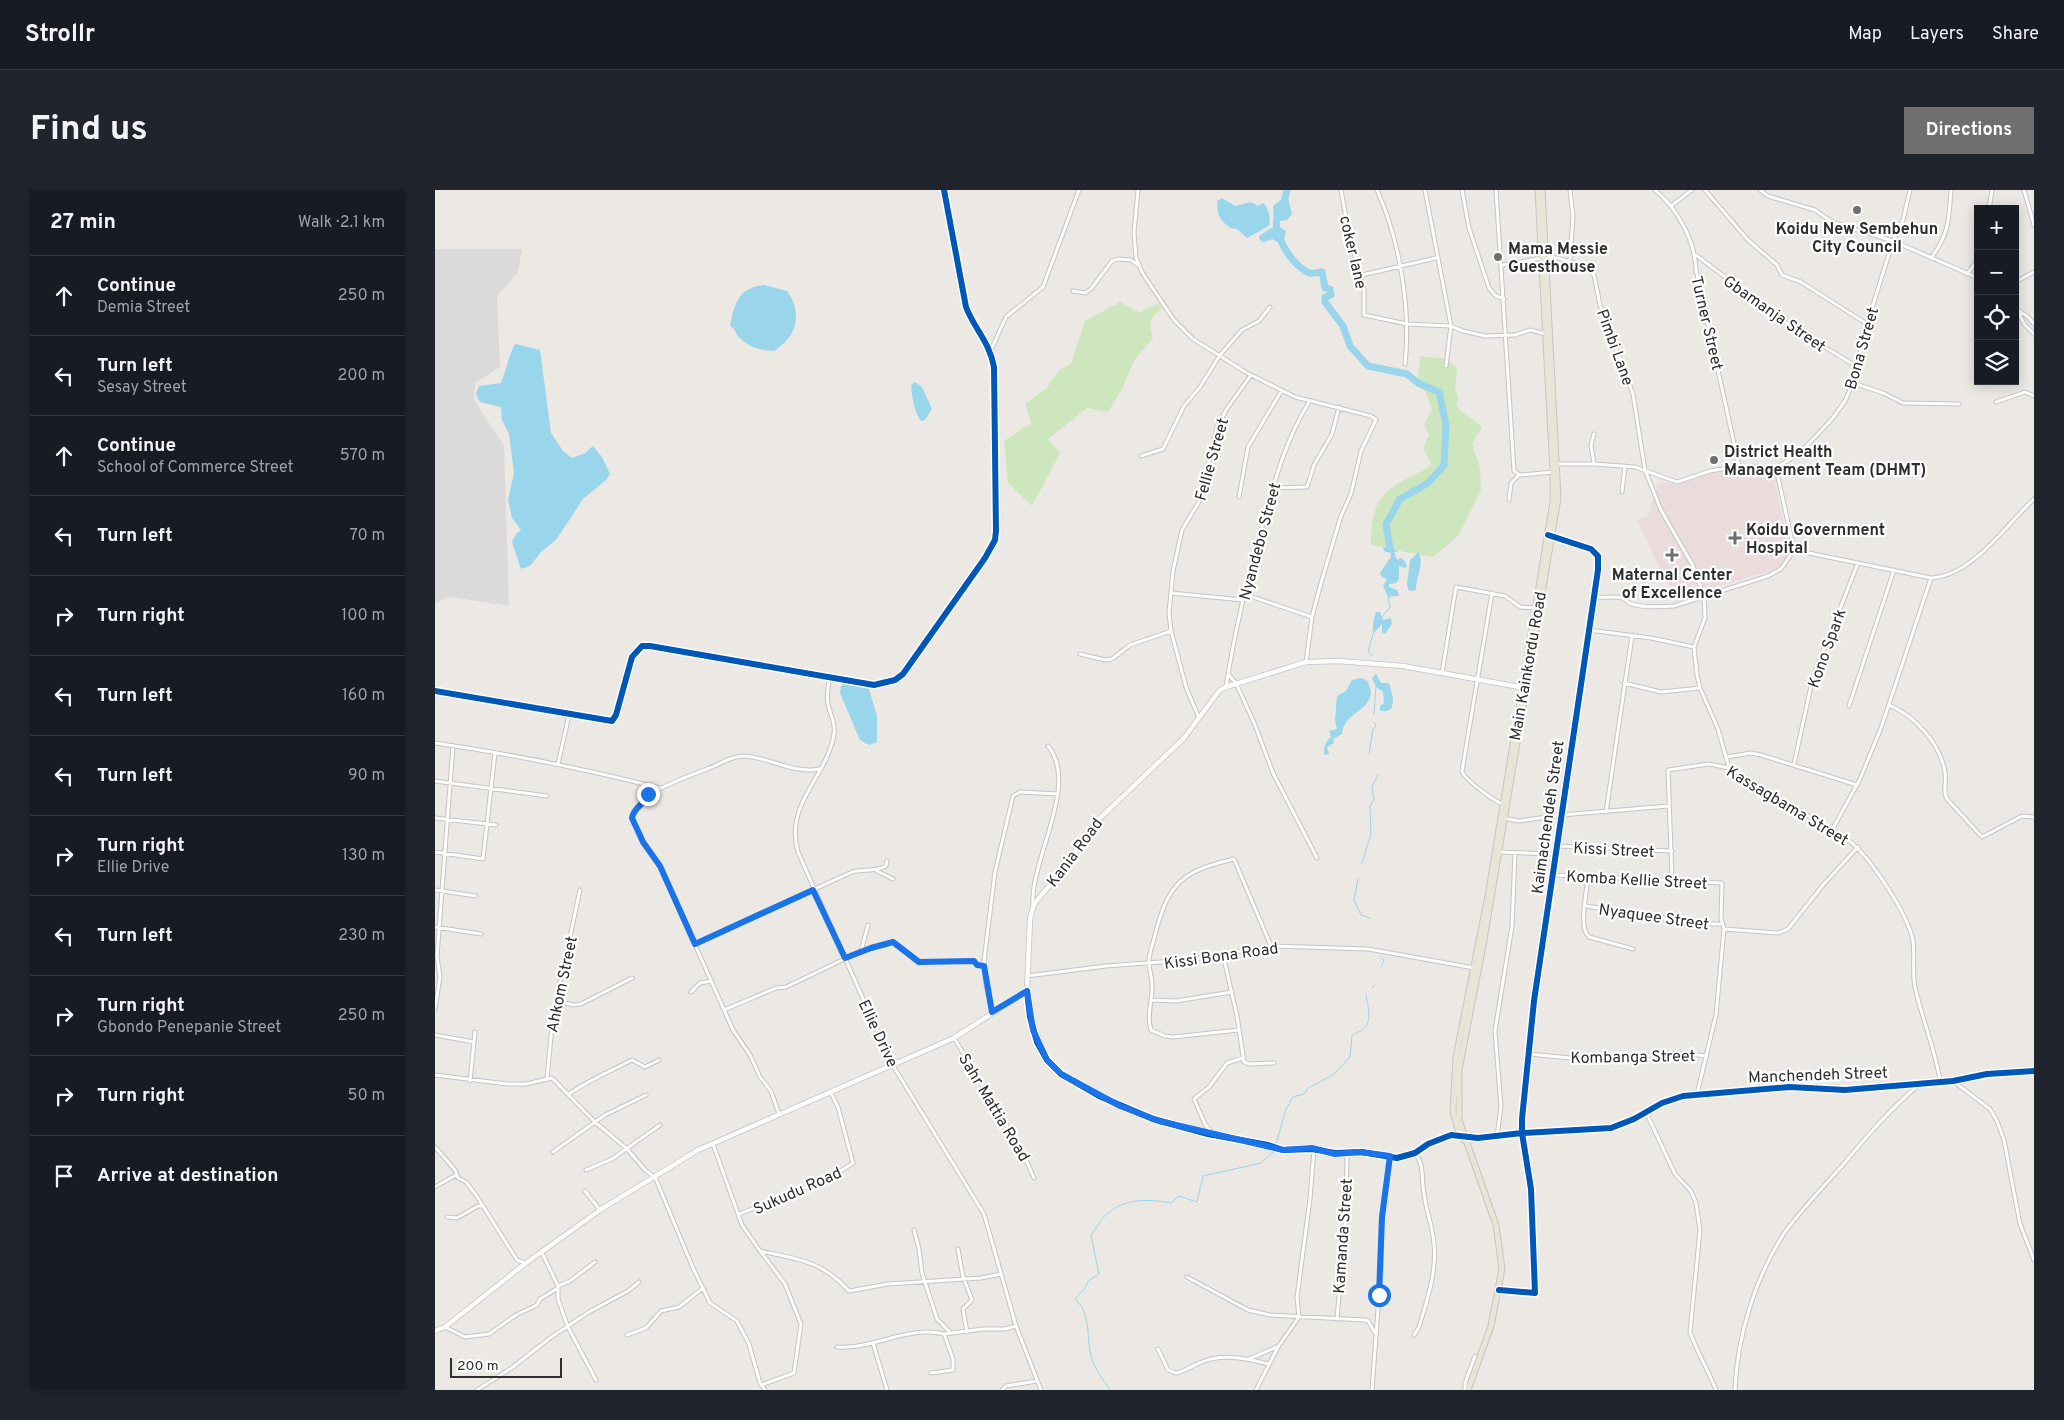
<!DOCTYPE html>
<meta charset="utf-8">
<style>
:root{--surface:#171b24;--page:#20242c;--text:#f1f3f6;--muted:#9ea1a6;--line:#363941;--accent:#706f6e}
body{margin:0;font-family:Overpass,sans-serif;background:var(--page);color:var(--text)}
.controls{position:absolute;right:15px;top:15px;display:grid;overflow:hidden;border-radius:0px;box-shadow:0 2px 12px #0003}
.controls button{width:45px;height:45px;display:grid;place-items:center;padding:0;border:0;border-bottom:1px solid var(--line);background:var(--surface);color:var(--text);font:25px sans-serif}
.scale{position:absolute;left:15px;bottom:12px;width:112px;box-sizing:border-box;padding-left:5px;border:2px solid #2e2e2e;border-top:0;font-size:14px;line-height:18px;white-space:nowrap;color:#2e2e2e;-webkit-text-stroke:4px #fff;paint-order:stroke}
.stop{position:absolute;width:15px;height:15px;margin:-11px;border:4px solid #1a73e8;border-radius:50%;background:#fff}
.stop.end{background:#1a73e8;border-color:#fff;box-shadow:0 1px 5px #0008}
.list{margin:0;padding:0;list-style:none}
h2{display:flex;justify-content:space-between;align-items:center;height:65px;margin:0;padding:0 20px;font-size:21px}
h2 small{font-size:16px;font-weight:400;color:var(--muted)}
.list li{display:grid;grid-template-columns:32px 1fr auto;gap:15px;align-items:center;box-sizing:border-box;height:80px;padding:0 20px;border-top:1px solid var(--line)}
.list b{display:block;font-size:19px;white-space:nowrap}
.list p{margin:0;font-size:16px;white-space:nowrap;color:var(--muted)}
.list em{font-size:16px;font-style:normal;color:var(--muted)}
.icon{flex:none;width:28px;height:28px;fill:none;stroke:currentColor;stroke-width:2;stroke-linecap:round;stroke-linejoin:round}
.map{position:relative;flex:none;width:1599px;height:1200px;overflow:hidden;border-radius:0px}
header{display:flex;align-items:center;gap:30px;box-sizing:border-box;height:70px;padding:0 25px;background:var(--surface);border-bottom:1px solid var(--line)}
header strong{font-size:24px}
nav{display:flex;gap:28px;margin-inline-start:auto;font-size:18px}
.intro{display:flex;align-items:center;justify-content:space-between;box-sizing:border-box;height:120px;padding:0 30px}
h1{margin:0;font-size:35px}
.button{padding:12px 22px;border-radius:0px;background:var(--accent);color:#fff;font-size:18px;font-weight:700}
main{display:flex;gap:30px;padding:0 30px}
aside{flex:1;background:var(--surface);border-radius:0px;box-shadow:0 2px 12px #0003}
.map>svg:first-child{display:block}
.industrial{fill:#dcd9db}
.medical{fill:#e9dcdb}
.green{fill:#cee6be}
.water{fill:#99d6ec}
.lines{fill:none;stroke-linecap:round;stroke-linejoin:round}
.stream{stroke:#99d6ec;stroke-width:1}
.river{stroke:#99d6ec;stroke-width:7}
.minor-casing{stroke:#c5c4c5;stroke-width:5}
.secondary-casing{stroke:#c5c4c5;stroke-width:6}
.primary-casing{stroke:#c6c5c4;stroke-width:7}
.minor{stroke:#fcfcfb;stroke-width:3}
.secondary{stroke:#fcfcfb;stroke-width:4.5}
.primary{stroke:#e8e4d6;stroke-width:5}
.cycleway-casing{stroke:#fff;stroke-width:9}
.cycleway{stroke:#0057b8;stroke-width:6}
.route{stroke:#1a73e8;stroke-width:6}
.poi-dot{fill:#706f6e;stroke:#fff;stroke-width:2}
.labels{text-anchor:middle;stroke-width:4.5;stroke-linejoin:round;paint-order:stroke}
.poi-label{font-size:16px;font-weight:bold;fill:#2e2e2e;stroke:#fff;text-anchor:start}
.street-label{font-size:16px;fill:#2e2e2e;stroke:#fff}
</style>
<header>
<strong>Strollr</strong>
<nav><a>Map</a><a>Layers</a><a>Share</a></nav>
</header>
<div class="intro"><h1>Find us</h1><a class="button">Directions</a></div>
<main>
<aside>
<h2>27 min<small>Walk · 2.1 km</small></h2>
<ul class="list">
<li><svg class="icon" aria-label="ahead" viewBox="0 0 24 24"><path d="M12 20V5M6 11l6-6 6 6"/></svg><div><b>Continue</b><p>Demia Street</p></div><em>250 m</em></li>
<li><svg class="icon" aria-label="left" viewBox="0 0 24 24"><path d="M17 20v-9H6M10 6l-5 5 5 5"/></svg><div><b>Turn left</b><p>Sesay Street</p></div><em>200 m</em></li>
<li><svg class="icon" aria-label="ahead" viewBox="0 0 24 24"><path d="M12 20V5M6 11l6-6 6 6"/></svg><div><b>Continue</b><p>School of Commerce Street</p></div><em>570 m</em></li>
<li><svg class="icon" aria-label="left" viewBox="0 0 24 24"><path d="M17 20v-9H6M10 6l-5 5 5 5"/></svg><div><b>Turn left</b></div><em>70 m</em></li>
<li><svg class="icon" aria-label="right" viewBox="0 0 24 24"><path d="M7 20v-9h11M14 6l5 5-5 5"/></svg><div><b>Turn right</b></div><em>100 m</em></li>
<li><svg class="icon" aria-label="left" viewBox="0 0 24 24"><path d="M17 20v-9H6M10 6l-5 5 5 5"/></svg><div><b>Turn left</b></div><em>160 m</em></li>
<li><svg class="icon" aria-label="left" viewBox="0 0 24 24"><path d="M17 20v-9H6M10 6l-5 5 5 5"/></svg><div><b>Turn left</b></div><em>90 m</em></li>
<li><svg class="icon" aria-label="right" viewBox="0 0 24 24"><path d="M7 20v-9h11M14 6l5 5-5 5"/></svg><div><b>Turn right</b><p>Ellie Drive</p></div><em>130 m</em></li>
<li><svg class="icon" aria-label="left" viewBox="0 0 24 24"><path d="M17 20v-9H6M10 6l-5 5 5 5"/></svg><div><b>Turn left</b></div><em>230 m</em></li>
<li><svg class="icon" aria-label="right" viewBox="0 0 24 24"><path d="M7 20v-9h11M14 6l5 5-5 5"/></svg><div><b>Turn right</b><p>Gbondo Penepanie Street</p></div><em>250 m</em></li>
<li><svg class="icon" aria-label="right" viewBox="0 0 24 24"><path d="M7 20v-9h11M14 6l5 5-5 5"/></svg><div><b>Turn right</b></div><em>50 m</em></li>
<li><svg class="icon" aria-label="arrive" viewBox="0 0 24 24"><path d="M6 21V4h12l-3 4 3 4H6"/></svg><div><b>Arrive at destination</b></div></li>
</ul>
</aside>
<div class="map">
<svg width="1599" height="1200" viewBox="0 0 1599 1200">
<rect width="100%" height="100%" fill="#ece8e4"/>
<path class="industrial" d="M0,59H87L83,82L62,106L65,177L40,193L39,210L69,256L74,416L16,407L0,413Z"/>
<path class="medical" d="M1337,280L1355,360L1345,378L1287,395L1241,412L1202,330L1213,326L1222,294L1285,282Z"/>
<path class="green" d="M685,112L704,123L724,113L727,119C714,126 714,135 718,148L700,169L687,199L673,222L652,218L613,249L625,263L597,316L573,293L569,251L596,233L590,214L612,198L624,180L636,174L650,131Z
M986,166L1011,169L1022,178L1020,199L1024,209L1021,214C1027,225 1038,228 1047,237L1037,254L1045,278L1046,300L1023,346L998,367L985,365L984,362L982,364L936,355C936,300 954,299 997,275L988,258L994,245L989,234L997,219L990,201L982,191Z"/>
<path class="water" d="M787,8L800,16L816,12L823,16L828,13C834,17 836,30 834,36L812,48L802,39L795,38L787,31L783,23L782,11Z
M853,8L857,24L852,30L839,32L838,16L847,9Z
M841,35L851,41L848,55L837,49L829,52L825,50L824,46Z
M329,95L352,101C368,123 362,147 339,161C324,160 315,158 305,148C300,144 301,139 295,136C299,114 304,97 329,95Z
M80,154L105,160L116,243L128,261L137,268L150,263L158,256L167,267L175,284L171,290L148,309L121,350L106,362L95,376L86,379L77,352L81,344L86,340L77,328L73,310L79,283L74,244L67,230L66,217L45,212L41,204L44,196L66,193C72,180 73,166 80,154Z
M480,192L487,197L497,219L490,230L486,231C479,221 477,208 476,195Z
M948,357L964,361L959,362L962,370L966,368L969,370L972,376L970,378L964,376V389L961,393L954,394V397L962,400L964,406H956L954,409L948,396L952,389L947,387L945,383L956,367V363L949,361Z
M984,362C989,378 981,385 981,400L974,401L972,395L975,370Z
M941,422H945L948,430L956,428L957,434L950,444L947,442V434L938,444V432Z
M941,484L946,493H954L958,508L957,518L952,521H945V516L949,513L948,502L941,497L937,488Z
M926,488L933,491C933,494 936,499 936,502C935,522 909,522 907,544L898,549L899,553L892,557L894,564L891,565L889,564C889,556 890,552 896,547L894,541L902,539L900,530L902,506L911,501L917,490Z
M410,491L434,499L442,526V552L434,555L425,550L405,503L406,496Z"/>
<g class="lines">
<path class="stream" d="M947,427L955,417L953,408
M937,465L933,462L938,444
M939,524L941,497
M934,564L938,539L941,536L939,532
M927,673L936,644L935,616L939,610L937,597L943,585
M923,689L919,710L926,725L935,728
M946,777L949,770L946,768
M937,798L940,795
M675,1200C669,1191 660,1180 657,1169C650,1148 658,1126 640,1109L650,1098L653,1091L664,1084L656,1045C661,1039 666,1028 673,1023C692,1008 713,1009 736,1013L744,1006L762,1012L768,986L826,973L839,961L851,919L858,907L869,904L873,898L898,885L915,867L917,846C920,842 923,843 927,840C938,833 933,816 931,805"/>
<path class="river" d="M848,16L852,0
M843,25C835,41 858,78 875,83C879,84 883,82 887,82L890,98L895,99L896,105L890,107V112L908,136L915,156L933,176L972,184L983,193L1004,202L1011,235L1009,275L993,293L965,309L951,334L955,359"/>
<g class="minor-casing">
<path id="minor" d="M703,0L699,42L701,68L708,84L739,130L758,149L812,183L860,207L936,226L941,230L926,261L916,304L906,326L886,393L877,427L871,472
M906,0L914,44L929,99V125L972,134L1016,136L990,0
M942,0C965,51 976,119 970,174
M1027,0L1034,38L1054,98L1061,106L1069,109
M1061,0L1079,281L1085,285L1118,282
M1220,0C1243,19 1260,51 1261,80L1304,276
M1270,0L1313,50L1342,75L1347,85L1366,92L1432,134
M1325,0L1333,6L1380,20L1397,32L1458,51L1543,88
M1589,0L1599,35
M1236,16L1257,0
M1554,19L1557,0
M1261,65L1345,129L1422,177
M1496,68C1514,45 1514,29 1516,0
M1135,70L1138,26L1135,0
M1068,75L1112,67L1122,68L1147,75L1159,85L1165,115L1198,204L1210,280L1226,320L1258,376L1269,406L1270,428L1259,457L1262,485L1265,498L1283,539L1294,578
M1532,84L1543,70
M927,85L1001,68
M1580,92L1599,82
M638,101L650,103L656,99L677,71L683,69L696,70L703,75
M1580,118L1593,127L1599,134
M1583,121L1589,134L1599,144
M556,160L571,127L608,97L644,0
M1011,176L1016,136L1028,141L1050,146L1080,145L1095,140L1111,144
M1418,193L1448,203L1468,213L1524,214
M1561,212L1590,202L1599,206
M1159,244L1156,255L1159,274
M706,266L728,259L749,216L765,197L785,165L807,140L824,131L835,117
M1120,274H1159L1200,277L1242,292L1275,281L1304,276L1341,278L1366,262L1397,229L1410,211L1418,193L1432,134L1458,51L1468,30L1475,0
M1341,278L1359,360
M837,298L872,297L879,275L897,244L904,217
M1187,302L1190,276
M804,307L813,257L847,200
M1074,310L1076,293L1084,285
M1359,360L1496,388C1537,386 1570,336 1599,309
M736,403L808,410
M1057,403L1027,581C1029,589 1060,612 1068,614
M809,404L877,427
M1159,407C1167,408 1183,406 1187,408C1190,409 1192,411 1194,413C1206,418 1226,417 1239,416L1333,386L1346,379L1359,360
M1154,440L1216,448L1259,457
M645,464L670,470L677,469L695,455L736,441
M1007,483L1021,397L1070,406L1085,417L1101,418
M793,484L801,493L820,535L838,583L882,668
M394,487C394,496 391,506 393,514C395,525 401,532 399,544C392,588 349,613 363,662L457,874L549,1024L581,1136L606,1200
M1189,493L1226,502L1265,498
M791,497C799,445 811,394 825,344C839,295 847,257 874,212
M0,501L177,531L181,525L197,467L207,456H215L439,495L460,490L468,484L550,368L560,350L561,341L559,177C554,151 540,140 531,117L509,0
M1454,515C1480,526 1505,553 1510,582C1512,592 1507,600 1512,609L1547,647L1587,626L1599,627
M1414,516L1459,380
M764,528L751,497L736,441L734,423L738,381L747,340L765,310L782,237L791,220L816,185
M0,553C76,564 150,579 225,598
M1292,567L1316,563L1326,565L1422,595
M123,574L134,525
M1359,574L1378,487L1423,373
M0,591L112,606
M212,608L215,595
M1171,622L1197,446
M0,628L61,635
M1068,628L1084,631L1126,625L1234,616
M1397,640L1425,589L1446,538L1496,388
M1122,656L1237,661
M0,662L48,669L60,563
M1063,662L1121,664
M442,681L458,689
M1118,685L1287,693L1286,728L1289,739L1281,825L1262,904
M1153,687C1152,701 1143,738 1154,747L1198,759
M1237,689L1233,580L1274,574L1294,578L1412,649C1434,665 1473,724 1478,751C1480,766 1477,782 1480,797C1487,829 1500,859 1505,890
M0,700L41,706
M598,715C595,669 645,595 613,556
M1151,716L1267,734H1287
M0,737L46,744
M1289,739L1343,743L1353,739L1388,695L1423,657
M260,754L417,682C429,679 440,682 451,676L452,671
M427,761L458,752L483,772L539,771L542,775L549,776
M788,765L802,826L809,872L814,874L839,873
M592,786L671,776L753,770L836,756L933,759L1039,778
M592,801L595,827L602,852L612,870L626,884L664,906L718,929L773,944L833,955L848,960L877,959L900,963L926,962L962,968L980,963L993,954L1016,945L1043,948L1087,943L1176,938L1199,929L1227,913L1248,906L1355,897L1410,900L1518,891L1552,884L1599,881
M256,802L265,793L276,791
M717,810L741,811L797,802
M121,811L139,815L146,814L197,788
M0,819L5,787L2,766L18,556
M289,820L341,798L351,797L426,761L433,735
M557,822L551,795L549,771L560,682L578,606L585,602L623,604
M804,840L738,847L730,846L716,840C711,825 718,810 717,795C717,787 714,779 714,772C714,762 718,754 720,745C733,693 747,681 799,669L836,756
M0,845L39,852
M519,848L587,961L599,988
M1094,864L1156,870L1243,863L1272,866
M0,885L72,894H91L117,888L160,932L192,959L211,981L220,987L258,1078L275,1113L302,1131L314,1154L325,1193L330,1200
M112,888L118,826L145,700
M35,891L40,842
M1518,891L1555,919L1562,931L1569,950L1585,1034L1599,1070
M134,904C154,890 176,881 197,870L210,877L224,870
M1211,922L1240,984L1256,1001L1261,1013L1265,1040L1255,1142C1262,1162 1273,1180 1281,1200
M344,924L336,901L325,887L315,865L298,840L225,676L208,652L197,628C201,603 252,587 272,579C284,575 295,566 308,566C334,567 358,584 384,579
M778,944L770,934L759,909L774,897L792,873L808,868
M1062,946L1066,917L1060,841L1077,736L1080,663
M278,954L307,1035L325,1061C363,1069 387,1071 414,1101L453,1094L546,1088L566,1084
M0,957L20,980L23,988L31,992L41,1005L82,1070L90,1073
M118,962L170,925L211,905
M151,980L177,969L225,935
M0,997L21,985
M150,1001L165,1020
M304,1024L359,1003L404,982L418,973L403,917L396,903
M12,1027L22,1028L43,1016H46
M479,1040L484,1059L487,1083L502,1129L514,1141
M523,1059L528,1087L537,1110L528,1119L532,1142
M326,1062L350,1094L366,1134L359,1183L326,1195
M107,1063L123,1096V1109L133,1137L161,1190
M752,1087L813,1120L835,1125L930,1130L933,1131L940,1143
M123,1096L135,1091L160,1072
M1064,1100L1100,1103L1096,999L1087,943V929L1099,811L1163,380V366L1156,359L1117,345
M902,1129L911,1023L912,964
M10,1137L30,1147L54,1144L81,1125L102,1115L105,1109L123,1098
M192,1145L211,1138L226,1121L244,1117L268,1098
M979,1145L984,1137C992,1111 1002,1081 999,1054C998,1037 991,1021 989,1004C986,989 990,976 980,963
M438,1153L452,1200
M402,1157C437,1160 473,1135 509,1144
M723,1159L733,1180L741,1183C751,1181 758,1175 767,1172C787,1163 814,1169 834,1174
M814,1169L842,1157
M496,1183L518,1180V1169L509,1144L548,1139H570L581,1136
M42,1200L78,1177L115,1148L154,1122L193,1101L204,1092
M567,1200L571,1196L602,1191
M821,1200L843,1157L864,1127L862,1107L875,1009L879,959
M937,1200L946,1078L947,1027L955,967
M1030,1200V1193L1040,1166
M1300,1200C1302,1147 1320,1087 1350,1042C1367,1019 1388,997 1407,976C1432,946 1456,918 1486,893"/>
</g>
<g class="secondary-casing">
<path id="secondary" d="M0,1141L10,1137L91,1073L165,1020L263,960L519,848L592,801L595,729L599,714L625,683L662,631L749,548L784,501L791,497L871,472L904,471L968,476L1090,498"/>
</g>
<g class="primary-casing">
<path id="primary" d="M1029,950L1025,946L1018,922L1021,867L1053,706L1118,312V282L1103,0
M1033,1200L1056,1136L1067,1079L1061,1035L1024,930V880L1049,750L1123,308L1107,0"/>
</g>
<use href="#minor" class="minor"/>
<use href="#secondary" class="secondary"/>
<use href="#primary" class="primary"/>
<g class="cycleway-casing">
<path id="cycleway" d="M0,501L177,531L181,525L197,467L207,456H215L439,495L460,490L468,484L550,368L560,350L561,341L559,177C554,151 540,140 531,117L509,0
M592,801L595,827L602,852L612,870L626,884L664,906L718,929L773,944L833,955L848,960L877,959L900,963L926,962L962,968L980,963L993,954L1016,945L1043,948L1087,943L1176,938L1199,929L1227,913L1248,906L1355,897L1410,900L1518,891L1552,884L1599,881
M1064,1100L1100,1103L1096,999L1087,943V929L1099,811L1163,380V366L1156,359L1113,345"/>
</g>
<use href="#cycleway" class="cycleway"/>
</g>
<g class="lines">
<path class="route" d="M213,604C211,614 199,616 197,628L208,652L225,676L260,754L378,700L410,768L436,758L458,752L484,772L539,771L542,775L549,776L557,822L592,801L598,840L612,870L626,884L685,916L724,931L848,960L877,958L900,964L926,962L955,966L947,1027L944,1105"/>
</g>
<g class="poi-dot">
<circle cx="1422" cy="20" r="5"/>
<circle cx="1063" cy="67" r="5"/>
<circle cx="1279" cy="270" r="5"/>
<path d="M1297.5 340.5h5v5h5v5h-5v5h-5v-5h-5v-5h5z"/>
<path d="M1234.5 357.5h5v5h5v5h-5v5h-5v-5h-5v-5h5z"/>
</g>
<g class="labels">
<g class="poi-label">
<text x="1422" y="44" text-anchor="middle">Koidu New Sembehun<tspan x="1422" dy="18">City Council</tspan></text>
<text x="1073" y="64">Mama Messie<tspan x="1073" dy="18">Guesthouse</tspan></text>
<text x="1289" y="267">District Health<tspan x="1289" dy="18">Management Team (DHMT)</tspan></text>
<text x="1311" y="345">Koidu Government<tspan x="1311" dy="18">Hospital</tspan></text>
<text x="1237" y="390" text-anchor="middle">Maternal Center<tspan x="1237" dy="18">of Excellence</tspan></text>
</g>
<g class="street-label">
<text transform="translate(919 62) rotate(77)" y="6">coker lane</text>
<text transform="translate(1340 123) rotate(35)" y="6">Gbamanja Street</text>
<text transform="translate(1273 133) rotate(77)" y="6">Turner Street</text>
<text transform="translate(1181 157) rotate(70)" y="6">Pimbi Lane</text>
<text transform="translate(1426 158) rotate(-74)" y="6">Bona Street</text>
<text transform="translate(776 269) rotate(-74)" y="6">Fellie Street</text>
<text transform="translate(824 351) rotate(-75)" y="6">Nyandebo Street</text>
<text transform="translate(1391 458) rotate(-70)" y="6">Kono Spark</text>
<text transform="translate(1092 476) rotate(-80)" y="6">Main Kainkordu Road</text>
<text transform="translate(1353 615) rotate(31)" y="6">Kassagbama Street</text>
<text transform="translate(1112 627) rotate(-82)" y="6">Kaimachendeh Street</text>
<text transform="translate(1179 659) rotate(3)" y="6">Kissi Street</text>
<text transform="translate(639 662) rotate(-53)" y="6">Kania Road</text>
<text transform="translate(1202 689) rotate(3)" y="6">Komba Kellie Street</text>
<text transform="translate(1219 726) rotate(8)" y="6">Nyaquee Street</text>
<text transform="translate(786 765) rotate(-8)" y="6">Kissi Bona Road</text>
<text transform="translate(126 794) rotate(-78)" y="6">Ahkom Street</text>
<text transform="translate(444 843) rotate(65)" y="6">Ellie Drive</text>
<text transform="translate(1198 866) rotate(-1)" y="6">Kombanga Street</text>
<text transform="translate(1383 884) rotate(-2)" y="6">Manchendeh Street</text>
<text transform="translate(560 917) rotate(59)" y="6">Sahr Mattia Road</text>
<text transform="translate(362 1000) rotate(-24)" y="6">Sukudu Road</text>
<text transform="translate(907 1046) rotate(-86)" y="6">Kamanda Street</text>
</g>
</g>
</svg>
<div class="controls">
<button>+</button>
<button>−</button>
<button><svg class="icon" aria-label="locate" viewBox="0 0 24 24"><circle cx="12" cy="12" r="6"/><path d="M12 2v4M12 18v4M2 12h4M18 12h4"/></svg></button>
<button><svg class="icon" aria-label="layers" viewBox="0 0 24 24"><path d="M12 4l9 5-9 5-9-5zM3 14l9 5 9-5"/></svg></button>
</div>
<div class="scale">200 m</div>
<div class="stop" style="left:944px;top:1105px"></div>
<div class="stop end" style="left:213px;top:604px"></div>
</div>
</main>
